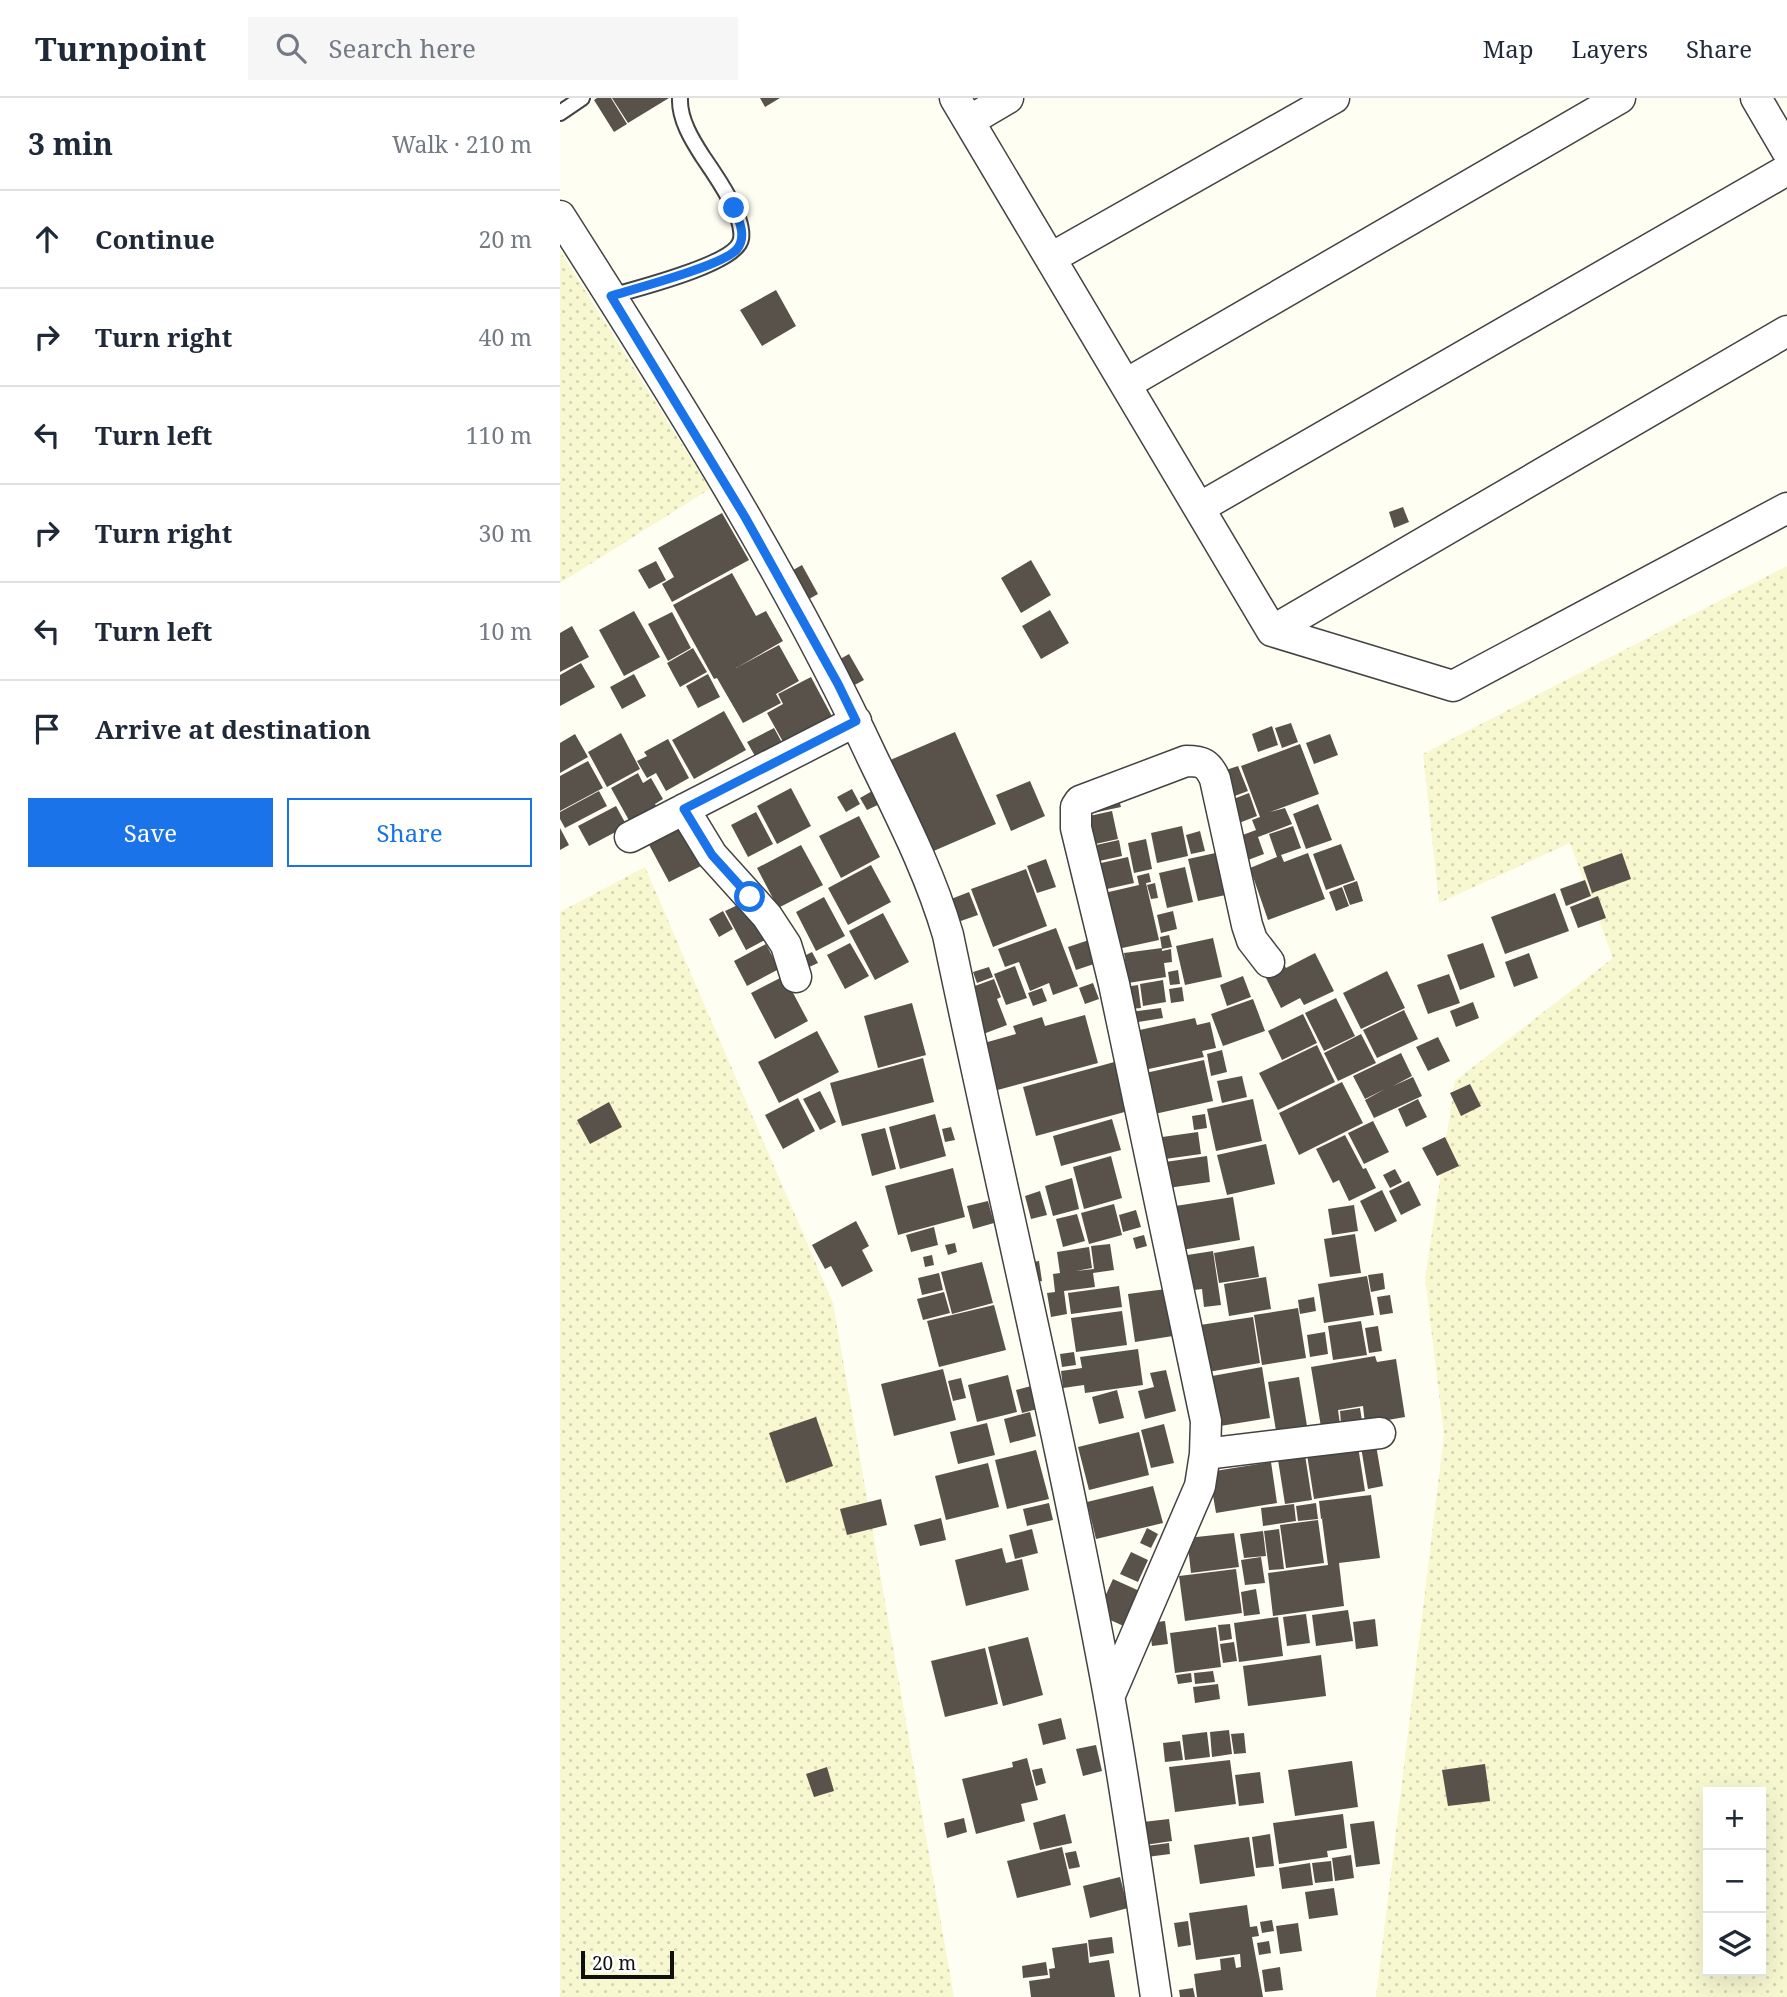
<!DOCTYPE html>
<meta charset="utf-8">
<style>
:root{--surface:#fff;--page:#f6f6f7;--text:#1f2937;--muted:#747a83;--line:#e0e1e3;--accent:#1a73e8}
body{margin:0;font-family:"Noto Serif",serif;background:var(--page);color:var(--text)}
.controls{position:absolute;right:21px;bottom:21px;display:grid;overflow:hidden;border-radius:0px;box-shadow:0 7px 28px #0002}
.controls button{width:63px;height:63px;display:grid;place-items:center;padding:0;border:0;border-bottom:2px solid var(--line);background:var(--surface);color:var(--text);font:35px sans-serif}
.scale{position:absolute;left:21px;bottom:18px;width:93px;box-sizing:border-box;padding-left:7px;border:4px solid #101010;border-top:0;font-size:19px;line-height:24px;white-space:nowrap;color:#101010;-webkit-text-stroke:5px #fff;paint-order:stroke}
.stop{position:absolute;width:21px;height:21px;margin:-16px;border:5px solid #1a73e8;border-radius:50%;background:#fff}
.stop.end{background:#1a73e8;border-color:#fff;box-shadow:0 2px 7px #0008}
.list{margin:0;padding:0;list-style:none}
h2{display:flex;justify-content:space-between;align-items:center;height:91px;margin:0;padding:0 28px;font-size:30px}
h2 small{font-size:23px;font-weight:400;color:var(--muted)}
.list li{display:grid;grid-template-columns:46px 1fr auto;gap:21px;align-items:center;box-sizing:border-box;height:98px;padding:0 28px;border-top:2px solid var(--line)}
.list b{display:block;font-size:26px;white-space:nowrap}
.list em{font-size:23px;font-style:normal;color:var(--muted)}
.actions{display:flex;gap:14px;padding:21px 28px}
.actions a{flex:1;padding:16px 0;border:2px solid var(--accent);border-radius:0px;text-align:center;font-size:24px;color:var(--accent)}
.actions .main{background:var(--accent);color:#fff}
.icon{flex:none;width:38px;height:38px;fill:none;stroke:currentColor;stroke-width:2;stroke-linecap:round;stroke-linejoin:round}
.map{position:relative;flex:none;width:1227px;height:1899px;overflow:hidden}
header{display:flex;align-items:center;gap:42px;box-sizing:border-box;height:98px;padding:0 35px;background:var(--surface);border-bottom:2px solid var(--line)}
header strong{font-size:33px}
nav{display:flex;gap:38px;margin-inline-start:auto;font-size:24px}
.search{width:490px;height:63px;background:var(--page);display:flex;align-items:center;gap:18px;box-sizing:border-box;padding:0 24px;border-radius:0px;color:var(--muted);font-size:26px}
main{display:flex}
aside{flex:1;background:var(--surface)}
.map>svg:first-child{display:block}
.farmland{fill:url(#farmland-dots);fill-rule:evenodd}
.building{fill:#59524b}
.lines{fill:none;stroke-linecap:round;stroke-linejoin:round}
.lane-casing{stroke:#434343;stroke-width:18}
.street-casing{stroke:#434343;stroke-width:33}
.lane{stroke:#fff;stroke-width:14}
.street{stroke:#fff;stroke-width:30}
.route{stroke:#1a73e8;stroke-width:9}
</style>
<header>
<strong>Turnpoint</strong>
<div class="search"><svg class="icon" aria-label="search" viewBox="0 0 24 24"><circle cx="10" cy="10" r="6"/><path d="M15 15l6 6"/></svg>Search here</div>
<nav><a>Map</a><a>Layers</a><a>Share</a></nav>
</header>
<main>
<aside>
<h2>3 min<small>Walk · 210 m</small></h2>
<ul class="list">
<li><svg class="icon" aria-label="ahead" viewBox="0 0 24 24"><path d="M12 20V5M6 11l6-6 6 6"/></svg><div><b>Continue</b></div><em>20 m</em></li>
<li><svg class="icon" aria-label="right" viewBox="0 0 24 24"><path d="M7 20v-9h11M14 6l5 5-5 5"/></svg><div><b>Turn right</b></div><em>40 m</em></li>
<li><svg class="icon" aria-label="left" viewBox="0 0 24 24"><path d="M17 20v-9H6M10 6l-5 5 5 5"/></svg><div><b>Turn left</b></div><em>110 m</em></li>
<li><svg class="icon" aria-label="right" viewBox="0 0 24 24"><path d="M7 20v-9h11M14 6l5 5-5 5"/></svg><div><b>Turn right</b></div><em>30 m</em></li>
<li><svg class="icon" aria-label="left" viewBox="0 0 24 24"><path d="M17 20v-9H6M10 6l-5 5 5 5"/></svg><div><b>Turn left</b></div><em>10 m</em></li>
<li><svg class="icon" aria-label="arrive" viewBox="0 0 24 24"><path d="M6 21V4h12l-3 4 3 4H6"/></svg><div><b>Arrive at destination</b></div></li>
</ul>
<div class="actions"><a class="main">Save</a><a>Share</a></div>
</aside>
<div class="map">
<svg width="1227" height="1899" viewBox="0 0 1227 1899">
<defs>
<pattern id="farmland-dots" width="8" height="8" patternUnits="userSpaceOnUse" patternTransform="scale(1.75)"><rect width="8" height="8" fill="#f7f8d0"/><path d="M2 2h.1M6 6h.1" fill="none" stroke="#d3d4b2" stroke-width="1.8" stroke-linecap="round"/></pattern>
</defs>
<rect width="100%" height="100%" fill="#fffef3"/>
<path class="farmland" d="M0,153L150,391L0,485Z
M1227,468V1899H816L884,1337L865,1180L895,983L1053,860L1010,745L879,805L863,656ZM1148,1694H1201V1873H1148Z
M85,769L273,1205L394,1899H0V814Z"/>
<path class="building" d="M37,0H51L67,26L54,34L34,2Z
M52,0H109L68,25Z
M200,0H220L205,9Z
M216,192L236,228L202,248L180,212Z
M843,409L849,424L834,430L829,414Z
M162,415L189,462L112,504L102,486L114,479L98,450Z
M471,462L491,497L461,515L441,480Z
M96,463L106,482L89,491L78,472Z
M242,467L258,496L242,505L226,476Z
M172,475L196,518L206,513L223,543L176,570L219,547L239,583L216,596L221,605L183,625L157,580L154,581L113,507Z
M490,512L509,545L481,561L462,528Z
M74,513L100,559L64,578L39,532Z
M112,514L131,550L108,563L88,526Z
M12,528L29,559L0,574V535Z
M133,550L147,574L120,589L107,565Z
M289,556L304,582L289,590L275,564Z
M21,565L35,589L0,608V577Z
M74,576L86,598L62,611L50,589Z
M148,576L160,599L138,610L126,588Z
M251,579L275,624L227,651L207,615L223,606L218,596Z
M164,613L186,652L134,681L112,642Z
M731,625L738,644L722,650L715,630Z
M712,628L718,647L698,654L692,636Z
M214,630L225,650L199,665L187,644Z
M395,634L436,726L369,755L328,663Z
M61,635L80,671L47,689L28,654Z
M15,636L28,659L0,675V645Z
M770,636L778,657L754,666L746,645Z
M108,641L129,680L106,693L96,675L87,680L77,663L87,658L84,654Z
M740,646L759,696L710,714L725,710L732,726L698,739L704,756L688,762L680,738L696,732L692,722L700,719L681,668Z
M28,663L43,690L0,713V678Z
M678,668L688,693L672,699L663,673Z
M78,675L83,685L91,680L103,701L95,706L98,711L71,726L51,690Z
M470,683L485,718L451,733L436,697Z
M231,690L251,728L217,746L197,708Z
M292,691L300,706L286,714L277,699Z
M314,692L322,705L307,712L300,700Z
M39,693L47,708L5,730L0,721V714Z
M557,694L561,709L533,715L530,701Z
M689,695L697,718L679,725L671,702Z
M758,706L772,742L746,751L733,716Z
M56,708L67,728L29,748L18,728Z
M552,713L558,741L526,748L520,720Z
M196,714L213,746L188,759L171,727Z
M299,718L320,759L281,780L259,738Z
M121,725L143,767L109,784L87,743Z
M622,728L628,758L597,765L591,735Z
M733,728L741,750L721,757L724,764L748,755L765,801L708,822L690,770L717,759L709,736Z
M0,730L9,747L0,752Z
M640,733L645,753L631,756L626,737Z
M586,741L592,771L574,775L568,745Z
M559,742L562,758L530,765L527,749Z
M781,746L795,782L766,792L753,756Z
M241,747L263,787L218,810L197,770Z
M660,754L670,796L638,803L628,761Z
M1062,755L1071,781L1032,795L1023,769Z
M568,759L574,785L538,793L532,767Z
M486,761L496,789L477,795L467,768Z
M311,767L331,804L288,827L268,790Z
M625,769L633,804L607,810L599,775Z
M466,771L487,828L433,849L411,791Z
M589,775L591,784L586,785L599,842L553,852L540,796L579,787L577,778Z
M1025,782L1031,798L1006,808L1000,791Z
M797,783L803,803L790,807L783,788Z
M595,785L598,800L591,801L587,787Z
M782,789L789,808L776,813L769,794Z
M409,794L418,817L395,825L386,803Z
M995,795L1009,833L945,856L931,819Z
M1038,798L1046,820L1018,830L1010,809Z
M264,799L285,838L256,853L236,814Z
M184,804L205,842L186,852L165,813Z
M163,813L173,831L159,839L149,821Z
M613,813L617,831L601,835L597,817Z
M323,815L349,864L315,882L289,833Z
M496,830L518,888L493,897L489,885L470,893L459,864L445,869L438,851Z
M609,837L612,849L602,851L600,839Z
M653,840L662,879L625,887L616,848Z
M529,842L537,865L516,872L508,849Z
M290,845L309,878L285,891L267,857Z
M923,845L935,879L900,892L887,857Z
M206,846L219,871L187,888L174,863Z
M602,850V853L611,851L612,864L604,865L606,879L568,885L564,855Z
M252,854L258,865L247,870L242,859Z
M755,855L774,893L744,907L740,900L721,910L704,876L724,866L726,870Z
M969,855L978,880L954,889L945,864Z
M455,868L467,900L446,907L434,876Z
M429,869L433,879L417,885L413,874Z
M618,872L620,886L610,887L608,874Z
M827,873L845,910L801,931L783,895Z
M889,876L900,905L868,916L857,887Z
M224,878L248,923L215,941L191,895Z
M683,878L691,899L667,908L660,887Z
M434,881L441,899L437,901L447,927L418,938L408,912L419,908L412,889Z
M603,882L606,904L583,908L580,886Z
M533,885L539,901L525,906L519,890Z
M578,887L581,910L568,911L565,889Z
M622,889L624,903L611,905L609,891Z
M482,890L487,903L473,908L468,895Z
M776,900L795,938L764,953L745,915Z
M693,901L705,933L663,948L651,916Z
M913,904L919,920L896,929L890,913Z
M352,905L366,957L318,970L304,918Z
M601,910L603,920L572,925L570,914Z
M844,912L858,941L817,960L803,932Z
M743,916L757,945L722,962L708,933Z
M525,917L538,965L430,994L417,947L456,936L453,928L482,919L485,928Z
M635,920L637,927L650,924L656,950L642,953L644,959L584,972L575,933Z
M257,933L279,974L219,1005L198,964Z
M801,936L816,965L778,983L764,955Z
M878,939L890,963L868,973L856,949Z
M757,947L775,984L718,1012L699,975Z
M662,952L667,974L651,978L647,956Z
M841,955L852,978L833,988L853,979L862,998L814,1020L805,1002L825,991L805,1001L793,978Z
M363,960L374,1004L282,1028L270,985Z
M644,962L653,1003L590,1017L581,976Z
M558,963L572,1012L476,1038L463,989Z
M682,978L687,999L662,1005L657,983Z
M782,984L803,1025L739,1057L719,1015Z
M910,986L921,1008L901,1018L890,995Z
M260,993L276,1024L260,1032L243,1001Z
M238,1000L255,1033L223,1051L205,1017Z
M693,1001L702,1043L656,1053L647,1011Z
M858,1001L867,1019L846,1029L838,1011Z
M49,1004L62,1029L30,1046L17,1022Z
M375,1016L386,1058L340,1071L329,1029Z
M645,1016L647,1030L634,1032L632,1018Z
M552,1021L561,1052L501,1068L493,1038Z
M813,1023L829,1054L804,1066L788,1035Z
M391,1029L395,1042L385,1044L382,1031Z
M325,1030L336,1071L312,1078L301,1036Z
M638,1034L641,1056L598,1062L595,1040Z
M785,1037L803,1071L806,1070L816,1090L789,1103L779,1082L773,1085L756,1051Z
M885,1039L899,1068L877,1078L862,1050Z
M706,1046L715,1086L667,1097L657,1057Z
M551,1058L562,1100L524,1111L513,1069Z
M647,1058L650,1084L601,1091L598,1065Z
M393,1070L405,1119L338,1137L325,1088Z
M835,1071L842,1084L830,1090L823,1077Z
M512,1080L519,1111L493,1118L485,1088Z
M849,1083L861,1107L841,1117L829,1093Z
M822,1092L837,1123L815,1134L800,1103Z
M480,1093L487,1117L471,1121L465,1098Z
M673,1099L680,1142L616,1153L609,1109Z
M428,1103L434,1125L413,1131L407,1108Z
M554,1106L562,1137L529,1146L521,1115Z
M794,1107L798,1133L772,1137L768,1111Z
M576,1112L581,1129L563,1134L559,1117Z
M517,1116L525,1143L503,1149L496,1121Z
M296,1123L309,1148L302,1152L313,1173L282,1189L271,1168L265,1171L252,1147Z
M374,1129L378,1147L351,1154L346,1137Z
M795,1136L801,1175L770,1179L764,1141Z
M584,1137L587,1148L576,1151L573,1140Z
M395,1145L397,1154L388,1157L385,1147Z
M550,1146L554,1172L533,1175L535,1189L504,1193L507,1216L491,1219L487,1195L495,1194L493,1176L500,1175L497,1154L529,1149L532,1170L516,1173L534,1171L531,1148Z
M694,1148L699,1179L659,1185L654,1155Z
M653,1153L661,1207L644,1209L642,1191L626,1193L621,1158Z
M372,1157L374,1167L365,1169L363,1159Z
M479,1163L482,1183L469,1185L466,1165Z
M422,1164L433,1205L392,1216L381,1174Z
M379,1175L383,1192L362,1197L358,1180Z
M823,1175L825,1191L811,1194L808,1177Z
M807,1178L814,1217L764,1225L758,1186Z
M706,1179L711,1211L669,1218L664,1186Z
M559,1188L562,1209L511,1216L508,1195Z
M606,1191L613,1238L575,1244L568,1196Z
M384,1194L390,1215L363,1222L357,1201Z
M830,1197L833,1215L820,1217L817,1199Z
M754,1199L756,1213L740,1216L738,1202Z
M434,1207L446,1252L379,1269L367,1223Z
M738,1210L746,1260L702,1267L694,1217Z
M562,1213L567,1247L516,1254L511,1220Z
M693,1219L700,1265L648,1274L640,1227Z
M801,1223L807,1257L773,1262L768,1228Z
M818,1228L822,1253L809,1255L805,1230Z
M765,1234L768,1256L750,1259L747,1237Z
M578,1251L583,1287L525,1295L524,1287L503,1290L501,1273L522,1270L520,1259Z
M514,1254L516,1267L502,1269L500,1256Z
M815,1258L817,1264L836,1261L845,1319L805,1326L803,1308L778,1312L780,1326L761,1329L751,1269Z
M702,1269L710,1320L660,1328L652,1278Z
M383,1271L396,1322L334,1338L321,1286Z
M606,1272L616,1313L585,1321L578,1293L594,1289L590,1275Z
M448,1277L457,1314L417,1324L408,1287Z
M739,1279L747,1328L716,1333L708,1284Z
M401,1280L406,1300L393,1303L388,1283Z
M479,1286L485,1309L462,1315L456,1292Z
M557,1292L564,1320L539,1326L532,1299Z
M800,1310L802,1323L781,1326L780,1313Z
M470,1314L476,1338L450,1345L444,1321Z
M256,1319L273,1368L226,1385L209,1335Z
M427,1325L435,1357L398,1366L390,1334Z
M604,1326L614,1365L591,1370L581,1332Z
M579,1334L589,1377L529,1392L518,1349Z
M797,1342L805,1393L754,1401L746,1350Z
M816,1347L823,1388L808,1391L801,1349Z
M476,1352L489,1401L447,1411L435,1362Z
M745,1357L752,1402L725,1406L718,1362Z
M711,1364L717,1405L656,1415L649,1374Z
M428,1365L439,1409L386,1422L375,1378Z
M593,1388L603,1425L536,1441L527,1404Z
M811,1397L820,1460L779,1465L784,1508L713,1518L708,1475L768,1467L762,1421L764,1420L761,1421L759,1403Z
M321,1401L327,1427L287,1437L280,1411Z
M489,1405L493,1422L467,1428L463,1411Z
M756,1405L758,1421L738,1423L736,1408Z
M734,1406L736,1423L703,1428L701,1410Z
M381,1420L386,1442L360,1448L354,1427Z
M758,1422L764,1465L726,1470L720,1427Z
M587,1430L598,1436L591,1450L580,1445Z
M472,1431L478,1455L455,1461L449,1437Z
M719,1431L724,1471L709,1472L704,1433Z
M703,1433L706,1458L684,1460L680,1436Z
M674,1435L679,1469L631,1475L627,1440Z
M442,1450L446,1465L462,1461L469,1492L406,1508L395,1462Z
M571,1454L588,1462L578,1484L560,1476Z
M701,1459L705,1485L685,1487L681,1462Z
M676,1471L682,1515L625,1523L619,1478Z
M553,1481L584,1495L568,1530L537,1516Z
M696,1491L700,1516L684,1518L681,1494Z
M788,1512L793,1543L756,1548L752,1517Z
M746,1516L750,1545L727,1548L723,1519Z
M718,1519L723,1558L679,1564L674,1525Z
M815,1521L818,1548L796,1551L793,1524Z
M605,1523L608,1546L592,1548L589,1525Z
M670,1526L672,1541L660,1543L658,1527Z
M656,1529L661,1569L615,1575L610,1535Z
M468,1539L483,1597L443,1608L428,1549Z
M674,1544L677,1563L663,1565L660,1546Z
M425,1550L438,1606L385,1619L371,1563Z
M761,1557L766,1598L688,1608L683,1568Z
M653,1573L655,1584L635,1586L634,1575Z
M631,1575L632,1584L618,1586L616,1577Z
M658,1586L660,1601L635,1605L633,1589Z
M501,1620L506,1641L483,1647L478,1626Z
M669,1632L672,1656L652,1659L650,1634Z
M647,1634L650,1659L625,1662L622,1637Z
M684,1635L686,1655L674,1656L671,1636Z
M620,1643L623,1662L605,1664L603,1645Z
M536,1647L542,1673L523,1678L516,1651Z
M467,1660L478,1702L461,1706L465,1723L416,1736L402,1681L453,1669L452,1664Z
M670,1662L676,1706L615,1714L609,1669Z
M792,1663L798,1709L735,1718L728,1672Z
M925,1666L930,1703L888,1708L882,1672Z
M267,1669L274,1693L254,1699L246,1676Z
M482,1670L486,1685L476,1688L472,1672Z
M700,1674L704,1705L679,1708L675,1677Z
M505,1716L512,1745L480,1752L473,1725Z
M783,1716L787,1750L767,1753L768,1759L719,1766L713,1725Z
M404,1720L407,1734L387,1740L384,1725Z
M609,1721L612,1743L585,1747L583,1724Z
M814,1723L820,1766L796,1769L790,1726Z
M710,1736L714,1768L696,1770L692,1739Z
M689,1739L695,1778L640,1786L634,1747Z
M609,1745L610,1756L587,1759L586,1748Z
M502,1749L511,1787L457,1800L447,1763Z
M516,1753L520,1769L509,1771L505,1755Z
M791,1757L794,1780L775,1783L772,1760Z
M771,1763L773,1783L755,1785L752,1765Z
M750,1765L753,1787L722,1791L719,1770Z
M560,1779L568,1810L530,1820L523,1788Z
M774,1790L778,1817L749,1821L745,1794Z
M687,1807L690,1829L697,1828L699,1838L692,1839L703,1899H637L634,1876L661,1872L660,1861L674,1859L676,1870L681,1869L680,1856L636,1862L629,1815Z
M712,1822L714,1833L702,1835L700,1824Z
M628,1823L631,1847L618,1849L614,1825Z
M738,1825L742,1853L720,1856L716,1828Z
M552,1839L554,1855L530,1859L528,1842Z
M709,1843L711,1855L699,1857L697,1845Z
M527,1845L529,1865L549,1862L555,1899H471L469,1883L490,1880L489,1871L495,1870L492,1850Z
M486,1864L488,1877L463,1880L462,1868Z
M720,1869L723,1892L705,1894L702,1872Z
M633,1890L635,1899H620L619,1892Z"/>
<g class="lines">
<g class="lane-casing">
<path id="lane" d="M0,15L22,0
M51,198C75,191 177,166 181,141C185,119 156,78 143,59C132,42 119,21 120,0"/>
</g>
<g class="street-casing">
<path id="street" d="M395,0L712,533L893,588L1227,410
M1196,0L1227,53
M409,23L448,0
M0,118C112,294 225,472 313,661C341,719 370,775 388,837C441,1091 502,1343 549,1598C567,1698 581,1799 596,1899
M491,160L774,0
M566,286L1060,0
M639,410L1227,72
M712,533L1227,233
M124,711L152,757L207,818L226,847L236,879
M70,739L296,623
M645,1356L820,1335
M549,1599L640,1388L645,1356L646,1323L554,886L516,730V709L520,703L626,663C642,663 648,665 655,681L687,827L692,842L709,864"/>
</g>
<use href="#lane" class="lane"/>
<use href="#street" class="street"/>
</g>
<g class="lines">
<path class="route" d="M174,110C179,122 187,139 177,151C165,167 74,191 51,198L185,419L278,586L296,623L124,711L152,757L190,799"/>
</g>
</svg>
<div class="controls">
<button>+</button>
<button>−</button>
<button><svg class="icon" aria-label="layers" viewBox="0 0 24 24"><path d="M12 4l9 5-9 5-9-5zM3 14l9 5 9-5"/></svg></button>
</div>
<div class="scale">20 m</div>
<div class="stop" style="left:190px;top:799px"></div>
<div class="stop end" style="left:174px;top:110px"></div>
</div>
</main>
